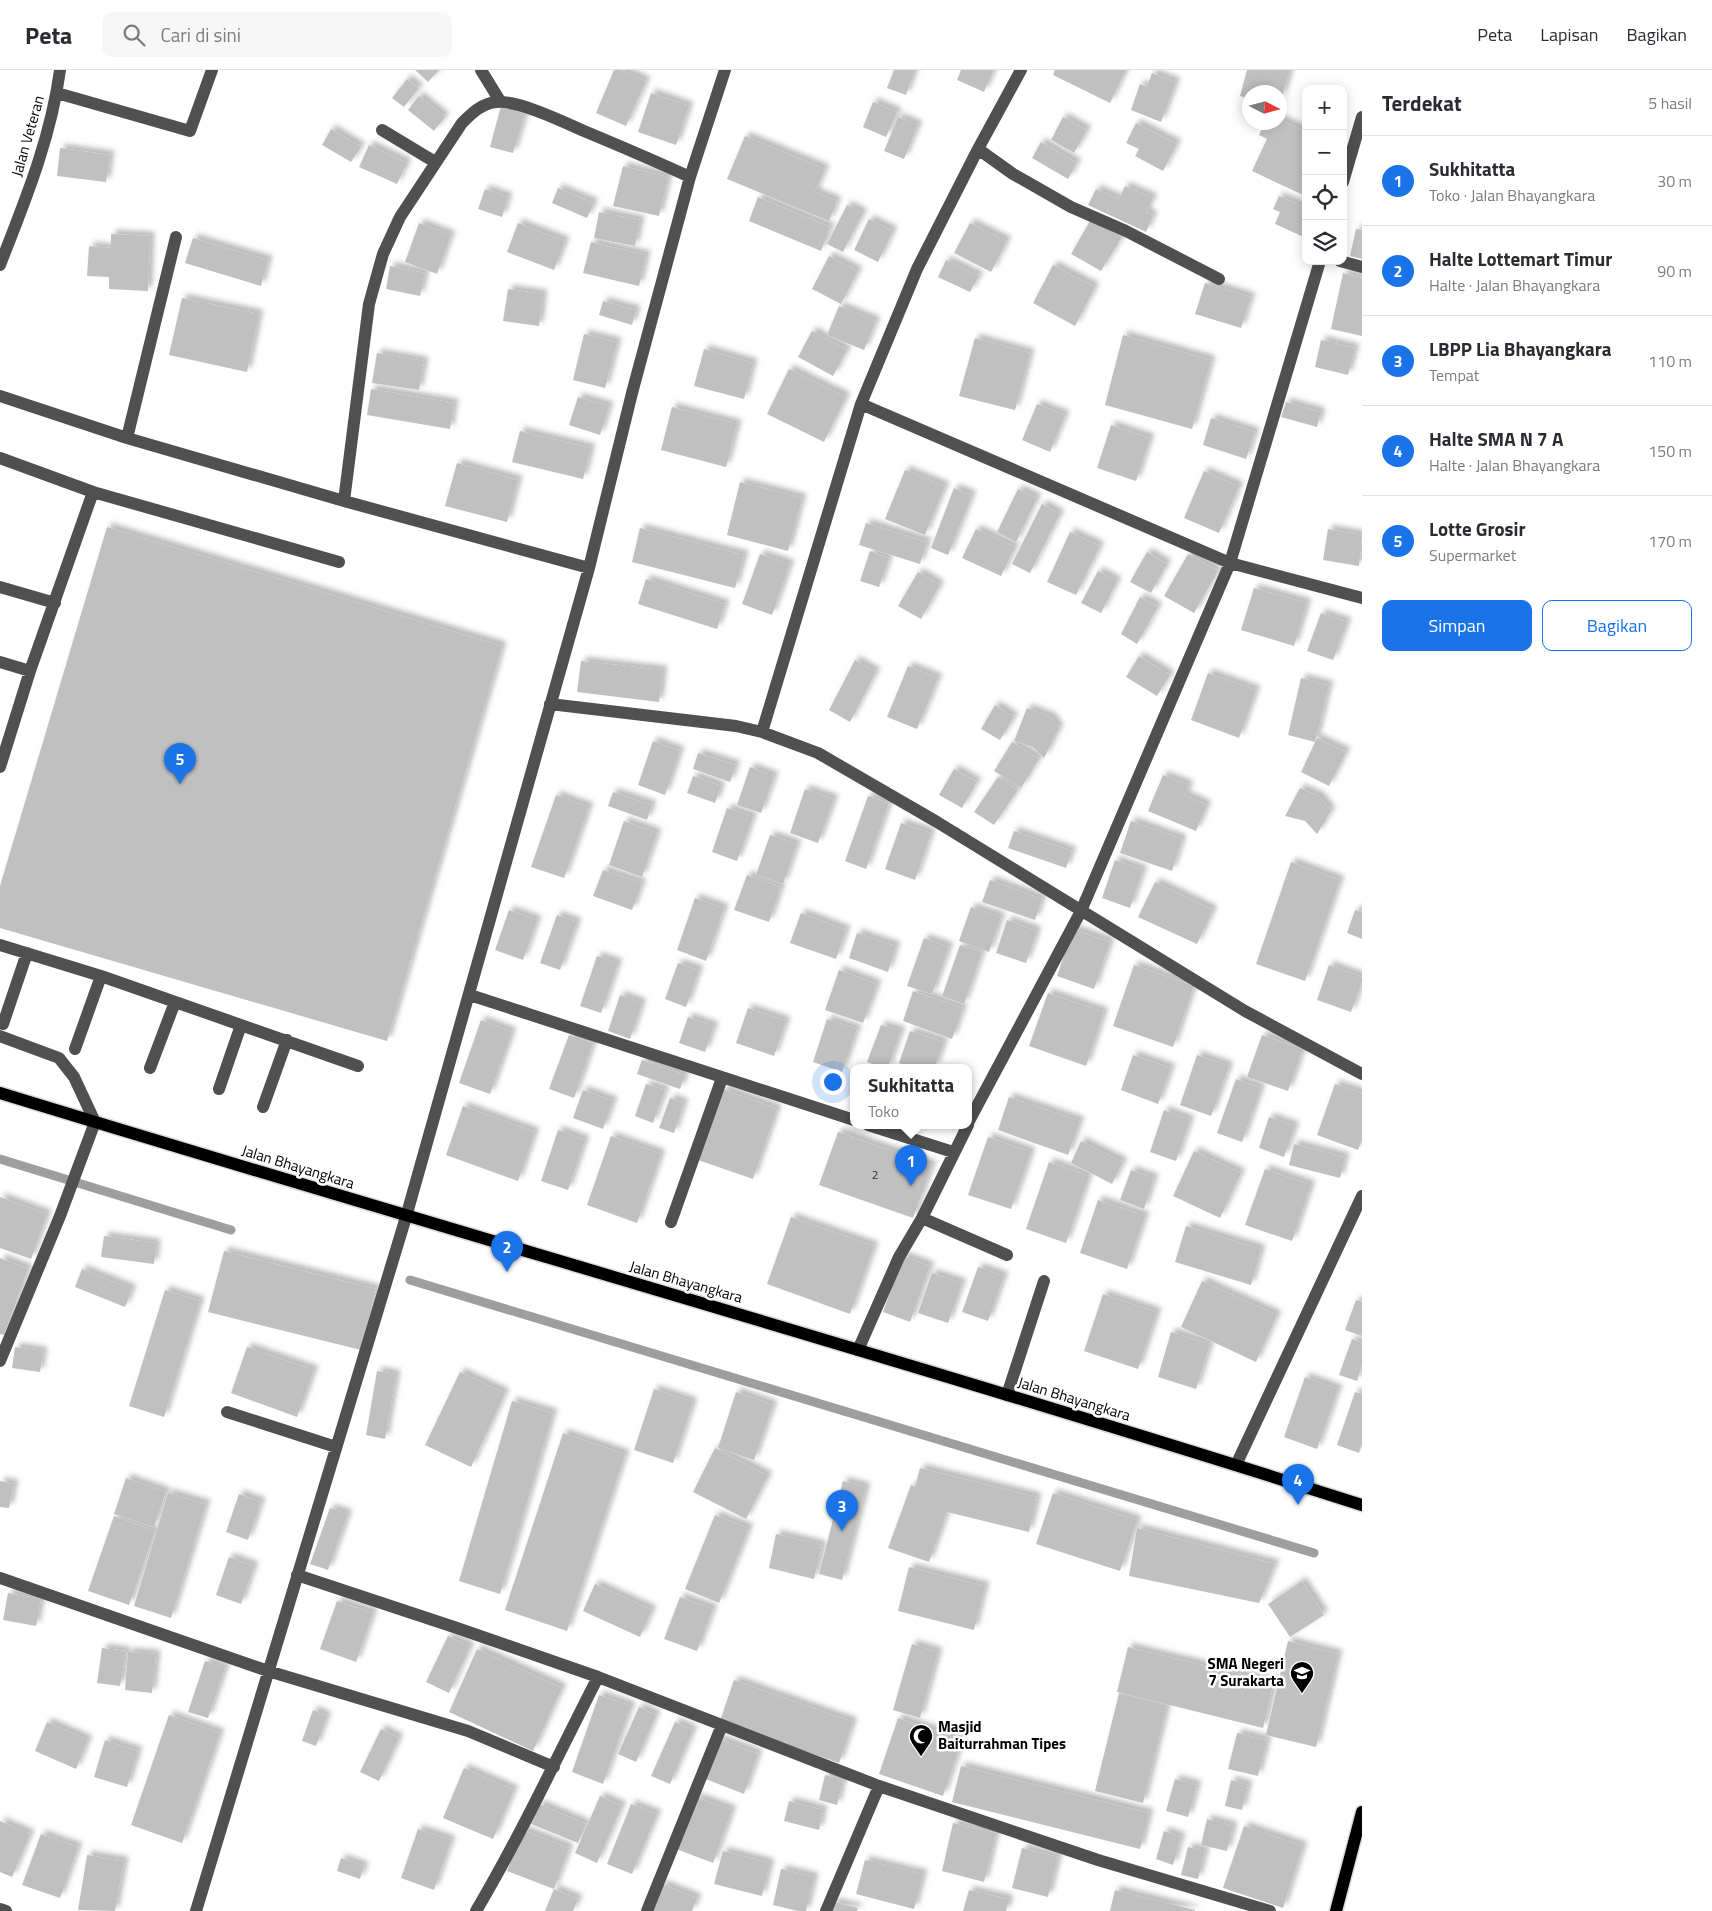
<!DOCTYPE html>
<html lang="id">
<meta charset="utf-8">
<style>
:root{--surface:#fff;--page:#f7f7f7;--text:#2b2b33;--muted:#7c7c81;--line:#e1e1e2;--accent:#1a73e8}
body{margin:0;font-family:"Titillium Web",sans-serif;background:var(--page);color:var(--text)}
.controls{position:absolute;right:15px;top:15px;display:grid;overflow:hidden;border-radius:10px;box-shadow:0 2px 12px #0003}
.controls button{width:45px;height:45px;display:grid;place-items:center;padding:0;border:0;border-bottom:1px solid var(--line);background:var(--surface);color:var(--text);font:25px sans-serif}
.compass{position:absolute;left:1242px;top:15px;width:45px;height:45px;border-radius:50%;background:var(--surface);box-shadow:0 2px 12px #0003;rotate:96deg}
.you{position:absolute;left:832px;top:1011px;width:18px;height:18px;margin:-12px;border:4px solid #fff;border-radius:50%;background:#1a73e8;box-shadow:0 0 0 8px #1a73e833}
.badge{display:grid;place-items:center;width:32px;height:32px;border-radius:50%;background:var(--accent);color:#fff;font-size:16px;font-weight:700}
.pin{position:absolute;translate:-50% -41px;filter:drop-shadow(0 1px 2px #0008)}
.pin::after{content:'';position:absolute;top:26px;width:18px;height:15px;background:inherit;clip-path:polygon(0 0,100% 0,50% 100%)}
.popup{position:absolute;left:850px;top:994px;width:122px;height:65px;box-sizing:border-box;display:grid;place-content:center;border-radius:10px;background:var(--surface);filter:drop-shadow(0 1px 4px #0005);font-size:16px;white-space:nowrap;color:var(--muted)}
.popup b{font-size:19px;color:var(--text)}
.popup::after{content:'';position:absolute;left:50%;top:100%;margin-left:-10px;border:10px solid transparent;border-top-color:var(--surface)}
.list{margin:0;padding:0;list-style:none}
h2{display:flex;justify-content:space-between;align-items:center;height:65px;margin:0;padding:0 20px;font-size:21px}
h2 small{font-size:16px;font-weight:400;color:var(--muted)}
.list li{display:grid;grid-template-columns:32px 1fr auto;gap:15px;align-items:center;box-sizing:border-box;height:90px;padding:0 20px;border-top:1px solid var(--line)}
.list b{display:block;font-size:19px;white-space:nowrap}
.list p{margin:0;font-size:16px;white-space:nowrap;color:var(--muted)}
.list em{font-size:16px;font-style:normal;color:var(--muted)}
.actions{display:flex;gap:10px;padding:15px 20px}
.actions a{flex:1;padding:11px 0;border:1px solid var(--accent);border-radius:10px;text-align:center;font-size:18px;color:var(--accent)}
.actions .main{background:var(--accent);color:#fff}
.icon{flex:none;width:28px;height:28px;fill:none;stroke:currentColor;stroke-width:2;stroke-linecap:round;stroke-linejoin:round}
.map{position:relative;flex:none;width:1362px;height:1841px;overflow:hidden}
header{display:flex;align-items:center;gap:30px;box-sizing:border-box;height:70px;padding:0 25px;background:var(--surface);border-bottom:1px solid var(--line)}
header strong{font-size:24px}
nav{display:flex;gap:28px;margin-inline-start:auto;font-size:18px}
.search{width:350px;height:45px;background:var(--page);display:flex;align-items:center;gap:12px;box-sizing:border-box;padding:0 18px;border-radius:10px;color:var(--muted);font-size:19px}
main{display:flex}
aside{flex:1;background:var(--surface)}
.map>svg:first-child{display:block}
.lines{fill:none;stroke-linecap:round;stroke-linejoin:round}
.stream{stroke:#9e9e9e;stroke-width:9}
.building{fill:#c0c0c0;filter:url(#shadow)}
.major-casing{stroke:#dbdbdb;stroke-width:15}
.minor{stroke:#505050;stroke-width:12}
.major{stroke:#000;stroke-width:12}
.labels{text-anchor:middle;stroke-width:5;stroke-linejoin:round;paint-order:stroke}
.number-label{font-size:12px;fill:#303030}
.street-label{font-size:15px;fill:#000;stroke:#fff}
.poi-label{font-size:15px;font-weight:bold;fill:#000;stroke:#fff;text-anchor:end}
</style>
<header>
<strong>Peta</strong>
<div class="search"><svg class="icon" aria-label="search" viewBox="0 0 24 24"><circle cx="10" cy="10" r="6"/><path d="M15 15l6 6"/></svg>Cari di sini</div>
<nav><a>Peta</a><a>Lapisan</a><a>Bagikan</a></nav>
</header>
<main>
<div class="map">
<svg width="1362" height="1841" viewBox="0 0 1362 1841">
<defs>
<filter id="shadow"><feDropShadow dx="4.5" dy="-4.5" stdDeviation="2.5" flood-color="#0004"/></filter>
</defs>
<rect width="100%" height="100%" fill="#fff"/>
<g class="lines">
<path class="stream" d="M0,1089L231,1160
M410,1210L1314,1483"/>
</g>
<path class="building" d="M415,0H439L428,12Z
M614,0H621L646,11L626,56L596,43Z
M894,0H915L906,25L887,18Z
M961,0H990L993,1L984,22L957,10Z
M1055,0H1126L1110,33L1053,5Z
M1247,0H1290L1280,35V22H1250V29L1240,26Z
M1152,3L1176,12L1161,52L1131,40L1140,14L1147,17Z
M407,9L419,18L404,37L392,28Z
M651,23L689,36L676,75L638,62Z
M419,26L445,47L434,61L408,40Z
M873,32L897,42L886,67L863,57Z
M501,36L525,44L513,83L490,77Z
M898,47L918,55L904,89L884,81Z
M1063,47L1087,60L1074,83L1051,70Z
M1280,49L1306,62V119L1303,125L1252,101L1267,69L1259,65L1265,52H1280Z
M1136,53L1177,74L1163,101L1135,86L1139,79L1126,73Z
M331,59L361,77L351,92L322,75Z
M745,66L825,99L815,122L837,131L829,151L727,109Z
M1041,72L1077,93L1068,109L1032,88Z
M369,75L407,93L397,114L359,97Z
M60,78L110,85L106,112L57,106Z
M623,96L668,107L659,146L613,136Z
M1125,116L1153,128L1146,142L1153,146L1146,162L1088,135L1096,119L1119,129Z
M558,118L594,133L587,148L552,133Z
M485,119L508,127L502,147L478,139Z
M1279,126L1306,138V168L1275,154L1280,142L1273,139Z
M758,127L830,157L821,181L749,151Z
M847,135L863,143L843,182L827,174Z
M599,142L640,150L635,176L594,168Z
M869,149L893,161L878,192L854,180Z
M1091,149L1122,167L1101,201L1071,184Z
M419,153L451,165L437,204L405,192Z
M518,153L565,171L554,200L507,182Z
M970,153L1007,171L991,202L954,183Z
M1356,159L1362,160V189L1350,186Z
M111,164L150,166L148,221L109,219V207L87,206L89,176L111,178Z
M193,168L268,190L261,216L185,193Z
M591,172L646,185L639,216L583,203Z
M829,186L858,201L841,234L812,219Z
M946,190L979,206L970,222L938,207Z
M1053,195L1095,217L1075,256L1033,233Z
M390,196L425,203L420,226L386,219Z
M1343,203L1362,208V266L1331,259Z
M1205,213L1251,227L1241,258L1195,244Z
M508,219L543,224L539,256L503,251Z
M182,228L259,244L247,302L169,285Z
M603,231L636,240L632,255L599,245Z
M839,236L876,251L864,280L827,265Z
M812,261L847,280L833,306L798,287Z
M584,264L617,272L605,318L573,310Z
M1123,265L1211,290L1192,359L1105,335Z
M975,268L1030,283L1015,340L959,326Z
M1321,270L1355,278L1348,305L1315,297Z
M704,279L753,293L744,329L694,316Z
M377,283L424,291L419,320L372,313Z
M789,299L846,327L824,372L767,344Z
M371,319L454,333L450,359L367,345Z
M578,327L609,336L600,365L569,355Z
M1286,332L1321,342L1317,357L1281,347Z
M1037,334L1065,345L1050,382L1022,370Z
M672,337L737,354L726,397L661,380Z
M1211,348L1255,362L1246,389L1203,375Z
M1111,355L1150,368L1136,411L1097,398Z
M520,361L591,378L583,409L512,392Z
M457,393L518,410L507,452L445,436Z
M905,400L945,416L925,465L885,449Z
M1204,401L1239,416L1219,463L1184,448Z
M740,412L802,428L788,481L727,465Z
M954,418L972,425L948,485L931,478Z
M1018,419L1037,428L1016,472L997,462Z
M1042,434L1060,444L1030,503L1012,494Z
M866,453L927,472L920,494L859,475Z
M107,457L502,576L387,971L0,858V816Z
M640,458L744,485L735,518L632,492Z
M976,459L1015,477L1001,506L962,488Z
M1328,459L1362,465L1359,496L1323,490Z
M1070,462L1100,476L1076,525L1047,512Z
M870,481L889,488L879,517L860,511Z
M1147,482L1167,494L1151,523L1130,512Z
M760,484L790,494L772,545L742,534Z
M1188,484L1218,501L1194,543L1164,526Z
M1098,501L1117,511L1101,543L1081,533Z
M918,502L940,515L921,549L898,536Z
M646,509L725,534L717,559L638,534Z
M1254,518L1307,533L1294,576L1241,560Z
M1140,527L1158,537L1137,574L1121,564Z
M1321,543L1347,552L1333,590L1307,581Z
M1139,586L1170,605L1157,626L1126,607Z
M855,590L876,602L850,652L829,640Z
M581,591L663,600L659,632L577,622Z
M908,596L938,608L917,659L887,647Z
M1208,603L1256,620L1239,668L1191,650Z
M1301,608L1329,615L1315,672L1288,665Z
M995,635L1014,647L1000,670L981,659Z
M1027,638L1051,647L1059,658L1044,688L1033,677L1014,671Z
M1317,668L1346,682L1329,716L1301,702Z
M653,671L680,681L665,725L638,715Z
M1012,672L1039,689L1021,718L994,701Z
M698,683L736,695L730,712L693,699Z
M750,697L774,706L761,743L737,735Z
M954,699L977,712L962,738L939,725Z
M1163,705L1189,715L1185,725L1207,735L1196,761L1148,741Z
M693,706L721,716L715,733L687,723Z
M998,707L1018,720L994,755L974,742Z
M1300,718L1319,726L1331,741L1317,764L1305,751L1285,746Z
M805,719L834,729L818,773L790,763Z
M613,722L652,735L647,750L608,736Z
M556,725L589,737L564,808L531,797Z
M868,726L889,733L866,799L845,791Z
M727,738L753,747L737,791L712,782Z
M624,751L657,763L642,807L609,795Z
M1131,751L1182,769L1172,801L1120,783Z
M901,753L931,763L915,810L885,799Z
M1014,761L1072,781L1066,798L1008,778Z
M770,765L797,774L783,814L756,805Z
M1115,790L1143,800L1130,838L1102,828Z
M1291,792L1340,810L1305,911L1256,894Z
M603,800L642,813L632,840L593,826Z
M747,805L781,817L769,852L734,840Z
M990,810L1042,829L1035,850L982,832Z
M1155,812L1213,840L1197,874L1138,847Z
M695,828L724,838L706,891L677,880Z
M971,837L1001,847L989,882L959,871Z
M509,840L537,850L523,890L495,880Z
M1355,840L1362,842V869L1347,863Z
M801,843L846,860L836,889L790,873Z
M557,845L577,852L560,900L540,893Z
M1007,850L1037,861L1026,893L996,883Z
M1073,859L1110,872L1094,919L1057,906Z
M857,863L896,876L888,902L849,888Z
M924,868L949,877L932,924L907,916Z
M960,875L982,882L964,934L942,926Z
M597,886L618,893L601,943L580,936Z
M678,893L699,900L686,937L665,929Z
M1134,895L1194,916L1173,977L1113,956Z
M1329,895L1362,907V912L1351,942L1317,930Z
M839,900L877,914L863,953L825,940Z
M913,921L963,938L952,969L903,951Z
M1048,923L1104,942L1086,996L1029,976Z
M620,925L642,933L630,969L608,961Z
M748,938L786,951L774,986L736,973Z
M688,947L714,956L705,982L679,973Z
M827,949L857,959L842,1002L813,992Z
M481,950L512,962L490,1024L459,1013Z
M881,955L901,961L888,997H881L867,992Z
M910,961L944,972L935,997H911L899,993Z
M569,965L593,973L574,1028L549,1019Z
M1262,965L1303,979L1288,1021L1247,1007Z
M1133,985L1171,998L1158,1034L1121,1020Z
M1197,985L1229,996L1211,1046L1180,1035Z
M642,990L685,1005L680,1019L637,1004Z
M1236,1009L1261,1018L1242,1072L1217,1063Z
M646,1014L665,1020L653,1053L635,1046Z
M1335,1014L1362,1023V1070L1358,1080L1317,1065Z
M723,1019L777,1039L753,1109L698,1090Z
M583,1020L613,1031L603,1059L573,1048Z
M1009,1027L1080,1051L1068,1085L998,1060Z
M670,1028L684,1033L674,1063L659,1058Z
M463,1036L535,1062L518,1111L446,1085Z
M1164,1040L1190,1050L1176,1091L1150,1082Z
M1269,1047L1295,1056L1284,1087L1259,1078Z
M558,1060L585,1070L568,1120L541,1111Z
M838,1062L932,1095L913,1148L819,1115Z
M611,1066L661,1084L637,1153L587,1135Z
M988,1067L1031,1082L1011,1139L968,1125Z
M1081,1071L1123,1092L1112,1114L1071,1093Z
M1294,1074L1345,1087L1340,1108L1289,1095Z
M1194,1081L1241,1103L1220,1148L1173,1126Z
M1049,1092L1089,1106L1066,1173L1026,1159Z
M1265,1099L1311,1115L1292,1171L1245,1155Z
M1131,1100L1154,1108L1144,1139L1120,1130Z
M0,1127L47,1144L31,1189L0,1178Z
M1098,1130L1145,1146L1127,1199L1080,1183Z
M791,1147L874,1176L850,1244L767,1214Z
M1186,1156L1261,1179L1251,1215L1175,1192Z
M104,1166L156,1173L154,1194L101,1187Z
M224,1181L376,1219L361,1280L208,1242Z
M903,1186L930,1196L910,1252L883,1242Z
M0,1188L28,1199L4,1265L0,1264Z
M978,1197L1004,1206L988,1251L962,1242Z
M82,1199L132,1219L125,1237L75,1217Z
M932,1203L962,1213L948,1253L918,1243Z
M1202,1211L1277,1245L1256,1292L1181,1257Z
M165,1220L200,1231L164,1347L129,1336Z
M1103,1224L1157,1242L1138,1299L1084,1281Z
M1356,1230L1362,1232V1266L1345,1260Z
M1171,1262L1210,1274L1196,1319L1158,1307Z
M1352,1269L1362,1273V1295L1357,1311L1339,1305Z
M15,1277L43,1281L40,1302L12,1298Z
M247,1277L314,1300L297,1347L231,1323Z
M377,1301L396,1304L385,1369L366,1365Z
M460,1302L505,1323L471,1397L425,1375Z
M1305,1307L1338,1319L1317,1379L1284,1367Z
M654,1319L693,1332L673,1393L634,1380Z
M736,1322L773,1335L754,1390L718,1378Z
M1355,1322L1362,1324V1374L1359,1383L1337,1375Z
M512,1331L553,1343L500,1524L459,1511Z
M563,1363L625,1384L567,1561L505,1540Z
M715,1378L768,1406L746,1449L693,1422Z
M920,1398L1037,1427L1029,1462L947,1442L929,1492L888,1478L911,1415L915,1417Z
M126,1408L166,1422L154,1457L114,1444Z
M0,1411L14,1414L9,1438L0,1437Z
M843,1411L866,1417L842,1510L819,1504Z
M168,1423L206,1434L171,1548L134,1536Z
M1053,1423L1137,1450L1120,1501L1036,1474Z
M239,1424L261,1432L248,1470L226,1462Z
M330,1438L348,1444L328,1500L310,1494Z
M715,1445L749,1458L719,1533L685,1519Z
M114,1446L155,1461L129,1535L88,1521Z
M1137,1458L1275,1494L1259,1533L1129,1506Z
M776,1464L822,1475L814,1509L769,1498Z
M229,1487L254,1496L241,1534L216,1525Z
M909,1497L985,1516L974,1560L898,1541Z
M1302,1511L1324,1545L1290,1567L1268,1534Z
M595,1514L652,1540L640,1567L583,1541Z
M8,1523L41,1529L36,1556L3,1550Z
M680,1527L713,1539L697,1581L664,1569Z
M337,1531L373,1543L356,1592L320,1579Z
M448,1566L470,1577L449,1623L426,1612Z
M1288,1571L1338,1584L1316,1677L1266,1665Z
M912,1574L938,1582L920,1648L893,1640Z
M1128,1577L1274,1612L1263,1658L1117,1622Z
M102,1578L126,1581L120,1616L97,1613Z
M477,1579L562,1618L533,1681L449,1642Z
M128,1582L156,1584L152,1623L125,1620Z
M205,1591L225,1598L208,1648L188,1642Z
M734,1610L853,1652L839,1693L720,1651Z
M1119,1623L1167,1635L1143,1733L1095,1721Z
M599,1625L631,1636L603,1714L572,1702Z
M639,1637L656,1645L636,1692L618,1684Z
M313,1640L327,1646L316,1676L302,1671Z
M169,1645L220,1663L182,1773L131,1755Z
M898,1648L962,1670L943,1726L879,1704Z
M47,1652L88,1670L76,1699L35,1681Z
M675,1652L693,1660L670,1714L651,1706Z
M381,1659L399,1668L379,1711L360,1702Z
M1237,1663L1267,1670L1258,1706L1228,1699Z
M719,1669L758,1684L744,1724L703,1708Z
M105,1670L138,1681L127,1717L94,1707Z
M961,1696L1149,1743L1140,1779L952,1732Z
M464,1698L514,1720L493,1769L443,1748Z
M825,1705L843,1710L837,1735L819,1730Z
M1175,1709L1197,1715L1188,1747L1166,1741Z
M1231,1710L1248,1715L1242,1740L1225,1736Z
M600,1726L622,1736L597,1793L575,1783Z
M696,1727L732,1740L713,1793L676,1779Z
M789,1731L823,1740L819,1760L784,1751Z
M539,1734L586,1754L578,1773L531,1754Z
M631,1734L657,1744L632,1804L607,1794Z
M1207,1749L1233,1756L1227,1781L1201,1775Z
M0,1751L30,1764L12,1807L0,1802Z
M953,1753L996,1763L984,1812L942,1801Z
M1244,1756L1303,1776L1283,1838L1223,1818Z
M418,1759L451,1770L434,1820L401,1808Z
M523,1760L569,1778L554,1819L507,1801Z
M1164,1761L1181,1767L1173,1795L1156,1789Z
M41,1764L78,1777L60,1828L22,1815Z
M1188,1777L1205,1781L1198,1809L1181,1805Z
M1022,1778L1058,1787L1048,1827L1012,1818Z
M723,1781L770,1793L762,1826L714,1814Z
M87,1785L124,1791L115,1841L78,1840Z
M341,1788L364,1796L360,1809L337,1801Z
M865,1790L923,1804L914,1839L856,1824Z
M781,1799L814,1807L806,1841H798L773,1835Z
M662,1814L697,1828L692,1841H652Z
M554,1819L578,1829L573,1841H545Z
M969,1820L1009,1829L1006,1841H963Z
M1115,1820L1195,1840V1841H1110Z
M834,1832L858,1838L857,1841H831Z"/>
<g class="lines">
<g class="major-casing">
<path id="major" d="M0,1023C453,1162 910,1291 1362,1435
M1336,1841L1362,1742"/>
</g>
<path class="minor" d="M481,0L500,31
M57,23L190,61L212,0
M382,60L435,92
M978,79L1013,104L1071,137L1126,161L1219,209
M1343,112L1362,47
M1340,191L1362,197
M0,195C25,131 51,68 60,0
M0,326L127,368L344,431L589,498
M861,334L1230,493L1362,528
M127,368L176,167
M0,388L93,422
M344,431L369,234L383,184L400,147L462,53C472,43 482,33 497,32C518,30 564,52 584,61C620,76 655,91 690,107
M0,517L55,533
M0,592L30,601
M550,634L736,656L762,662L818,683L937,752L1245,941L1362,1004
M762,662L861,334L917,199L978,79L1021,0
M0,697L30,601L93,422L339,492
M0,875L101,906L358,996
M470,925L854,1050
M3,954L27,883
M0,966L59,988L74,1007L95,1052L60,1146L0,1291
M75,979L101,906
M150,998L175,932
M219,1019L241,955
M263,1037L287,970
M968,1053L1081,841L1230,493L1320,191
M868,1055L953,1082
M922,1148L1007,1185
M671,1152L722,1008
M858,1280L899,1187L922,1148L968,1055
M1007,1325L1044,1211
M227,1342L336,1377
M1236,1395L1362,1126
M297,1505L457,1558L598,1607L879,1716L1098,1790L1270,1841
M0,1508L268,1601L468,1661L554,1697
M0,1839L6,1841
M196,1841L406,1147L589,498L632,323L690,107L725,0
M476,1841C521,1765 558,1685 598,1607
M647,1841L722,1655
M826,1841L879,1716"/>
<use href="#major" class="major"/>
</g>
<defs>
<g id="school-pin" transform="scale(1.25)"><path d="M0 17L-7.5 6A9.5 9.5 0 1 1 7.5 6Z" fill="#000" stroke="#fff"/><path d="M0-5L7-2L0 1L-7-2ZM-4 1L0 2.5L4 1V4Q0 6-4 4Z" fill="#fff"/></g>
<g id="mosque-pin" transform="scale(1.25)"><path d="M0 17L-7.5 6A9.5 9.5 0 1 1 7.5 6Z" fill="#000" stroke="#fff"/><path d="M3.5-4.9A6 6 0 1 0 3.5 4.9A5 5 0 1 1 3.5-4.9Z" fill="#fff"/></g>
</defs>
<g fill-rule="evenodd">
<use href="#school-pin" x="1302" y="1603"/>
<use href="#mosque-pin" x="921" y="1666"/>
</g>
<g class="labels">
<g class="number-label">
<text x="875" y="1109">2</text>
</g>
<g class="street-label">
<text transform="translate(28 66) rotate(-74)" y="5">Jalan Veteran</text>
<text transform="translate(298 1097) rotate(17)" y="5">Jalan Bhayangkara</text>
<text transform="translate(686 1212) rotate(16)" y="5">Jalan Bhayangkara</text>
<text transform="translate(1074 1329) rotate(17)" y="5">Jalan Bhayangkara</text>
</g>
<g class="poi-label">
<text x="1284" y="1599">SMA Negeri<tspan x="1284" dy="17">7 Surakarta</tspan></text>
<text x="938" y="1662" text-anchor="start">Masjid<tspan x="938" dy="17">Baiturrahman Tipes</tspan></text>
</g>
</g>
</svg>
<div class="controls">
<button>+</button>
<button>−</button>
<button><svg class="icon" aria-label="locate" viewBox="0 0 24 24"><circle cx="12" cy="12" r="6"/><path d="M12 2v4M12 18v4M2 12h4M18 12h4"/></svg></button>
<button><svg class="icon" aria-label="layers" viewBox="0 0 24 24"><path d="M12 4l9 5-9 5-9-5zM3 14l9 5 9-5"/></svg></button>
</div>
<svg class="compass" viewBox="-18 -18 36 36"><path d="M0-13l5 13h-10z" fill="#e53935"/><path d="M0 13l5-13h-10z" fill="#7c7c81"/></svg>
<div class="you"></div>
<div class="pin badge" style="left:911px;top:1116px">1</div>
<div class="popup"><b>Sukhitatta</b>Toko</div>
<div class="pin badge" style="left:507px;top:1202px">2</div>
<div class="pin badge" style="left:842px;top:1461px">3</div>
<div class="pin badge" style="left:1298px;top:1435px">4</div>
<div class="pin badge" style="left:180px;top:714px">5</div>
</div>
<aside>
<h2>Terdekat<small>5 hasil</small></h2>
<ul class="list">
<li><span class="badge">1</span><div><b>Sukhitatta</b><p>Toko · Jalan Bhayangkara</p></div><em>30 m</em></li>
<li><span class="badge">2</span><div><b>Halte Lottemart Timur</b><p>Halte · Jalan Bhayangkara</p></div><em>90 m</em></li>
<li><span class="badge">3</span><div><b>LBPP Lia Bhayangkara</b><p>Tempat</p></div><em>110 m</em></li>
<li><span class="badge">4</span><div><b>Halte SMA N 7 A</b><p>Halte · Jalan Bhayangkara</p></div><em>150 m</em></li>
<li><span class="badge">5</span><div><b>Lotte Grosir</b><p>Supermarket</p></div><em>170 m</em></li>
</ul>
<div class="actions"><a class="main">Simpan</a><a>Bagikan</a></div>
</aside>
</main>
